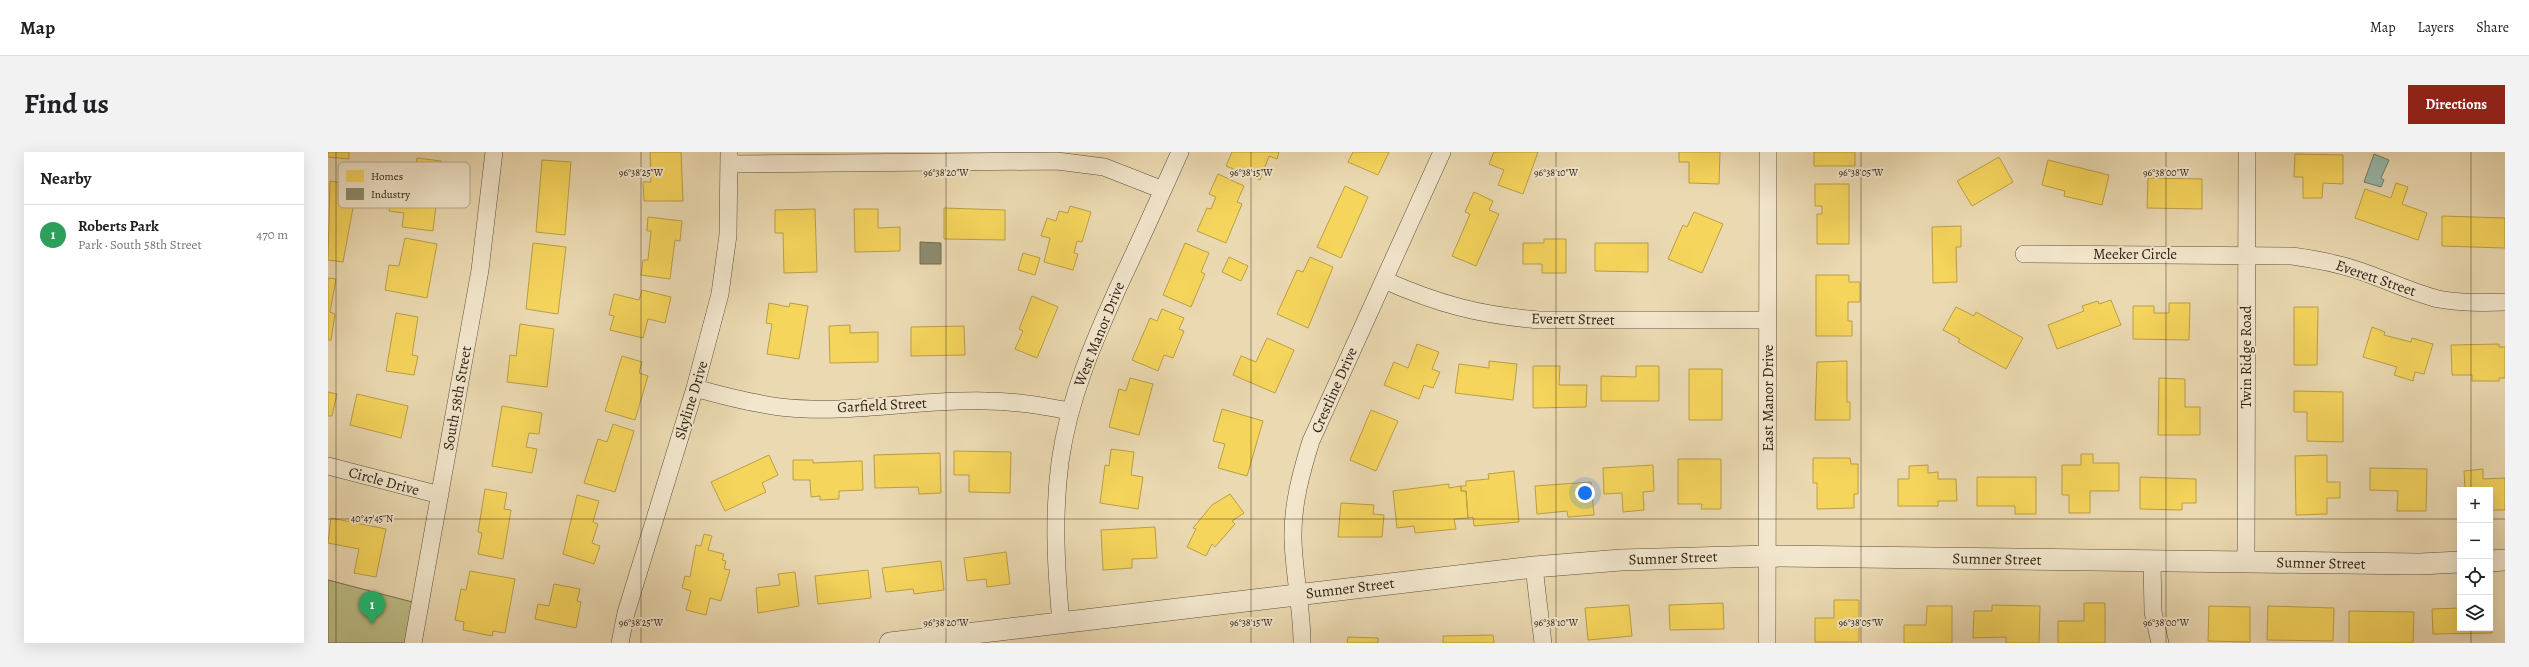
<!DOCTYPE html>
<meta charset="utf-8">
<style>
:root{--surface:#fff;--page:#f2f2f2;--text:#202124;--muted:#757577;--line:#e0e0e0;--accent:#8f2418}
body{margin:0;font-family:Alegreya,serif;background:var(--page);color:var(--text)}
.controls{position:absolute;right:12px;bottom:12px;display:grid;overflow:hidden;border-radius:0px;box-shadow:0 4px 16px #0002}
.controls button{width:36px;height:36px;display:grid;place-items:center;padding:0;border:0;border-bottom:1px solid var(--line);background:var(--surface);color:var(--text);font:20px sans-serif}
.you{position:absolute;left:1257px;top:341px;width:14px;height:14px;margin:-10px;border:3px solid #fff;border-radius:50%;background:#1a73e8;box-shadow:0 0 0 6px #1a73e833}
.badge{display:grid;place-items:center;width:26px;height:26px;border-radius:50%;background:var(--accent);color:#fff;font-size:13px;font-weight:700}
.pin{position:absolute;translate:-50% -33px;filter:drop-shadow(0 1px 2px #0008)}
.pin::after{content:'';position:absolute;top:21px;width:14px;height:12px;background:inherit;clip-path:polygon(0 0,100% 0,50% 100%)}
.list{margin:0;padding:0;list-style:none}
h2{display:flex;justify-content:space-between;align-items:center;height:52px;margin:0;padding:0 16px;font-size:17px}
h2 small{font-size:13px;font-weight:400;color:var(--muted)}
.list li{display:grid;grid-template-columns:26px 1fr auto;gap:12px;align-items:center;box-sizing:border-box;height:60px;padding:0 16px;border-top:1px solid var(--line)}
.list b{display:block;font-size:15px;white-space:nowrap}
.list p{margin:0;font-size:13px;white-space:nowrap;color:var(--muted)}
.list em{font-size:13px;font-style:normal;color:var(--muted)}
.icon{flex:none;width:22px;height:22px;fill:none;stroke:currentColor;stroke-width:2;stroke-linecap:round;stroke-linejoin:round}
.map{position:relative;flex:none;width:2177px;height:491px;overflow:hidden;border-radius:0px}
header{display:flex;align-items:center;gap:24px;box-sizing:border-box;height:56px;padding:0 20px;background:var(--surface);border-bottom:1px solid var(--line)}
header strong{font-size:19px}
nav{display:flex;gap:22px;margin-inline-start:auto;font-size:14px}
.intro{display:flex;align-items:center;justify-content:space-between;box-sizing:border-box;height:96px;padding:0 24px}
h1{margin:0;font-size:28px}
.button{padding:10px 18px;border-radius:0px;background:var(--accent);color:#fff;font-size:14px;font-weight:700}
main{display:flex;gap:24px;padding:0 24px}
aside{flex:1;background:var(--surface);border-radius:0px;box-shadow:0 4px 16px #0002}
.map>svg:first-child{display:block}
.green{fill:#bdbe88;stroke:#76704e}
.water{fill:#98baad;stroke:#6e7d70}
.homes{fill:#f6d55c;stroke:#ba9f47}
.industry{fill:#8c8c6e;stroke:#706c53}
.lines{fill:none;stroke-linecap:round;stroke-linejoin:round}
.minor-casing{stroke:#5d503c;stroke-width:18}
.tertiary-casing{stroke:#5d503c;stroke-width:22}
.minor{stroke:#f2e6cc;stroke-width:17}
.tertiary{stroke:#f2e6cc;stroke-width:21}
.ticks{fill:none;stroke:#2e2215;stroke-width:1;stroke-opacity:0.45}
.labels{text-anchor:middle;stroke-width:4;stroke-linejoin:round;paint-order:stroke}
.street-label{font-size:15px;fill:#2e2215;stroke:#f2e6cc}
.key{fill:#f2e6cc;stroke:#b7ab95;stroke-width:1}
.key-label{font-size:11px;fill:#2e2215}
.ticks-label{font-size:10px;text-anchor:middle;fill:#2e2215;stroke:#f2e6cc;stroke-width:4;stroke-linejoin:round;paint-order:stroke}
</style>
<header>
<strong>Map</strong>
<nav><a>Map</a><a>Layers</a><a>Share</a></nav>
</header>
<div class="intro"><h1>Find us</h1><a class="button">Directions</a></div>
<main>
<aside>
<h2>Nearby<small></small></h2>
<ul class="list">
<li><span class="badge" style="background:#2e9e5b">1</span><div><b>Roberts Park</b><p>Park · South 58th Street</p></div><em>470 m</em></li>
</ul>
</aside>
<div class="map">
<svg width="2177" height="491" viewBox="0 0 2177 491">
<rect width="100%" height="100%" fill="#ebd9b1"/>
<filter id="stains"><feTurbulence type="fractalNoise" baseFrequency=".005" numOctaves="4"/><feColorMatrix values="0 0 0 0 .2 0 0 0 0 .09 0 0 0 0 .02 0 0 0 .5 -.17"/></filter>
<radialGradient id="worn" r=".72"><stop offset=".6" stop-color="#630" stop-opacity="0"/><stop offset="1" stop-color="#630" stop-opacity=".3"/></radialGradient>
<path class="green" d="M0,428L92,452L85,491H0Z"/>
<path class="water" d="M2046,2L2061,8L2053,26L2056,28L2053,35L2036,30Z"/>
<path class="homes" d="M0,0H21V7L0,5Z
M322,0H353L355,49H316L315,30H323Z
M904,0H951L949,7L941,4L932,28L898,14Z
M1025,0H1061L1050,23L1020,10Z
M1166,0H1210L1195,42L1170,33L1176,18L1161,12Z
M1351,0H1392L1391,32L1361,31V10H1351Z
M1486,0H1527V14H1486Z
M1967,2L2015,3V32L1995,31L1994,46H1975V25H1966Z
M1671,5L1685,30L1644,54L1629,29Z
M89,6L113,9L105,79L74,75L76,61L61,59L64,40L72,41L75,21L87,23Z
M214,8L243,10L237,83L208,80Z
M1720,8L1781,23L1774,53L1736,44L1737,39L1714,33Z
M890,22L916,34L909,50L914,52L898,91L869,79L879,56L883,57L888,45L881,42Z
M1820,26L1874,27V57L1819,56Z
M2,29L29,34L15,110L0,108Z
M2068,31L2080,35L2074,52L2099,61L2090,88L2027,66L2037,37L2063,46Z
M1487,32H1521V92H1489V62H1494V54H1487Z
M1017,34L1040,45L1013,106L989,95Z
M1146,40L1165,49L1161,58L1171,62L1148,114L1124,104L1142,62L1137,60Z
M742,54L763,60L754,90L749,89L746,101L750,102L745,118L716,110L722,86L713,84L719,66L728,69L731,59L740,61Z
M616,56L677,58V88L616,87Z
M487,57L489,120L456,121L455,81H447V58Z
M526,57H550V76L572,75V99L527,100Z
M1366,60L1395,72L1374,121L1340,107L1355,73L1359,75Z
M2114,64L2177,66V96L2114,94Z
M320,65L354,69L352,89L347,88L342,127L313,123L315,108H320L323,79H319Z
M1633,74V95H1628L1629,130L1605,131L1604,75Z
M77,86L109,92L99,146L57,138L61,113L71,114Z
M1216,87H1238V121H1214V112H1195V91H1216Z
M205,91L238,95L230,162L198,157Z
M857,91L881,101L873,120L877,122L863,155L835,143Z
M1267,91H1320V120L1267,119Z
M695,101L712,106L707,123L690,118Z
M901,105L920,114L913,129L894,120Z
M982,105L1005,115L980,176L949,162L969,118L975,120Z
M1488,123H1521V130H1532V150H1520V169H1524V184H1488Z
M0,126L8,127L2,160L7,162L3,188H0Z
M314,138L343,145L337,171L320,167L315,186L282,178L286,164L281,163L286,142L311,148Z
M704,144L730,155L709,206L687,197L695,179L691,177Z
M1783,148L1793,173L1729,197L1720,173L1756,159L1754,154L1770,149L1771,152Z
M441,151L461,155L462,151L480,154L471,207L439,202L444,172L438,171Z
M1841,151H1862L1861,188L1805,187V154H1826V161H1841Z
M1628,155L1646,164L1648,160L1695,186L1678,217L1630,190L1632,187L1615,178Z
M1966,155H1990L1989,213H1966Z
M834,157L856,166L851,177L856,179L845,206L836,203L830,219L804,208L822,166L829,169Z
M68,161L90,165L84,203L90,204L86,223L58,219Z
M192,172L226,177L219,235L179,230L182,203L188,204Z
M522,173V181L550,180V210L502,211L501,174Z
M636,174L637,203L583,204V175Z
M2044,175L2057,180L2056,183L2083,190L2084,186L2105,192L2096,222L2087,220L2085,229L2066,223L2069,215L2035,205Z
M939,186L966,198L947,241L905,223L913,204L928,210Z
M1089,192L1111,200L1104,217L1112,220L1105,236L1096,233L1091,247L1056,233L1066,210L1080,216Z
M2171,192V195H2177V226H2171V229H2144V223H2124L2123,193Z
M294,204L314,210L311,221L320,224L307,268L277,259Z
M1161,209L1189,212L1185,248L1127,241L1131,212L1161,216Z
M1519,209V250H1522V268H1487L1489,210Z
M1205,214H1232L1231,233H1259L1258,255L1205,256Z
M1308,214H1331V249H1273V224L1308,225Z
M1361,217H1394V268H1361Z
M802,226L825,232L811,283L781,275L791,237L798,239Z
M1831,226L1857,227V255H1872V283H1830Z
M1966,239L2015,240V290L1979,289V260H1966Z
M0,240L9,242L4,264H0Z
M29,242L80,254L73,286L22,273Z
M174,254L214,261L211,282L201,281L198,295L209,297L204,321L164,314Z
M894,257L935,269L919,324L890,316L897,292L885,289Z
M1043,258L1070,269L1048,319L1022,308Z
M285,272L306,279L287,340L256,331L270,287L279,290Z
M783,297L806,300L803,323L815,325L810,357L772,351L777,313L781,314Z
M626,299L683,300L682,341L641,340V323H626Z
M612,301L613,341L591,342L590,335L547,336L546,303Z
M1753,302H1765V311H1791V339H1762V361H1741V343H1734V313H1753Z
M441,303L450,323L434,331L438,340L397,359L383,330Z
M1999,303V330H2012V346H1999V362L1968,363L1967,304Z
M1485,306H1522L1523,312H1530V342H1526V356L1489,357V331H1485Z
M1350,307H1393V357H1373L1374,352H1350Z
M465,308H485V311L534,309L535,338L511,339V347L492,348V344L483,345L482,328H465Z
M1325,313L1326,339L1315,340L1316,358L1295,360L1294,341L1276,342L1275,316Z
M1600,313V321L1610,320V327H1628L1629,349H1610V354H1570V327H1581V314Z
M2042,316L2099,317L2098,359H2069L2070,339L2042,338Z
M2155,317V327L2177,326V358H2162V338H2137L2136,319Z
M1186,319L1191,370L1146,374L1145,365L1140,366L1138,339H1133V334H1138V329L1161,327L1160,322Z
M1649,325H1708V362H1687V354H1649Z
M1812,325L1868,327V351H1854V358L1812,357Z
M1263,330L1266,363L1240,365L1239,359L1209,362L1207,334Z
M1121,332V336L1133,334V339H1138L1140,366L1126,367L1128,377L1087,381L1086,374L1069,376L1065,339Z
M157,337L179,341L176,357L183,358L175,407L150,402L154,381L150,380Z
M902,342L916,361L904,369L907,372L887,395L884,392L878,404L859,395L868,377L865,376L884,353Z
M249,343L271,349L265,370L270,372L264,391L272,394L266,412L235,402Z
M1013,351L1046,353L1045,362L1056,363L1054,385H1010Z
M3,366L58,377L48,425L26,421L31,397L0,391Z
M827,375L829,406L804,407V416L775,418L773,378Z
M376,382L384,384L380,398L396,402L394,408L398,409L396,417L402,418L393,449L382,446L378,463L358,458L363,439L354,436L357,424L362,425L368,393L373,394Z
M678,400L682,432L659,435L658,427L639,429L636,406Z
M613,409L616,438L586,442L585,437L558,440L554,416Z
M540,418L543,446L490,452L487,424Z
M142,419L187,427L177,481L165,479L164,484L135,478L136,470L127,468L133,437L138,438Z
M467,420L471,454L430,461L428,436L452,433L450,422Z
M226,432L252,437L249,449L253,450L248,476L207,467L210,452L221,454Z
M1506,448H1531V490H1487V466H1506Z
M1395,451L1396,477L1342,478L1341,453Z
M1756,451H1777V491H1730V469H1756Z
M1301,453L1304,484L1260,488L1257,456Z
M1664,453L1712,454L1711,491H1678V485L1645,486L1646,459H1664Z
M1599,454H1624V491H1576V473H1598Z
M1881,454L1922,455V490L1880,489Z
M1940,454L2006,456L2005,489L1939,488Z
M2132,456V476H2162V456H2164V481L2105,482L2104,457Z
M2021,459L2086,460L2085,491H2021Z
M1165,483L1166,491H1115V484Z
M1020,485L1050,486V491H1019Z"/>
<path class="industry" d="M592,90L613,91V112H592Z"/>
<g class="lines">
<g class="minor-casing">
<path id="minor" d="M401,12L729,9L776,15L835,38
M1696,102L1964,104C1986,107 2008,111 2029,118C2057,127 2082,140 2110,147C2132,151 2155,151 2177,150
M1056,128C1110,152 1151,163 1211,168H1440
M367,236C395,244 423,251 452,255C520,263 590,247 658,249C687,249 714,254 742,259
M0,314L112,343
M1824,409L1825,460L1832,491
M1918,410L1919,0
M1206,415L1215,491
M733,471C728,416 725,364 732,310C741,245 767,186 794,127C814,85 833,42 852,0
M85,491L152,118L166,0
M292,491L298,461L367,236L392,142L400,83L401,0
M974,491C974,457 966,422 965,388C964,354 973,321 983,289L1114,0
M1439,491L1440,0"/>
</g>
<g class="tertiary-casing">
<path id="tertiary" d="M2162,409L2177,408
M562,491L1206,415L1293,408L1440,404L2092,412L2132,410"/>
</g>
<use href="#minor" class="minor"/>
<use href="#tertiary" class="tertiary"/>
</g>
<path class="ticks" d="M8,0V491M313,0V491M618,0V491M923,0V491M1228,0V491M1533,0V491M1838,0V491M2143,0V338M0,367H2132M2162,367H2177M2143,476V491"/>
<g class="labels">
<g class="street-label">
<text x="1807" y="107">Meeker Circle</text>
<text transform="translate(2048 126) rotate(19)" y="5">Everett Street</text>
<text transform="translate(1245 167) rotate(1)" y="5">Everett Street</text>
<text transform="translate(771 182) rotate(-68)" y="5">West Manor Drive</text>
<text transform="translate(1918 205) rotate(-90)" y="5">Twin Ridge Road</text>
<text transform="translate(1006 238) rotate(-66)" y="5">Crestline Drive</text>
<text transform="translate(129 246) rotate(-80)" y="5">South 58th Street</text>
<text transform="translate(1440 246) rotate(-90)" y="5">East Manor Drive</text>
<text transform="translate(363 248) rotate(-73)" y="5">Skyline Drive</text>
<text transform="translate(554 253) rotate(-3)" y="5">Garfield Street</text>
<text transform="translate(56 329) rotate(15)" y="5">Circle Drive</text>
<text transform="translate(1345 406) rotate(-2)" y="5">Sumner Street</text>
<text transform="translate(1669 407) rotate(1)" y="5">Sumner Street</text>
<text transform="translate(1993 411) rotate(1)" y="5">Sumner Street</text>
<text transform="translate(1022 436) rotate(-7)" y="5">Sumner Street</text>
</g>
</g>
<rect x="10" y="10" width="132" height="46" rx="6" class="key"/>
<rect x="18" y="18" width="18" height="12" fill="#f6d55c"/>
<rect x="18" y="36" width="18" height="12" fill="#8c8c6e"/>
<g class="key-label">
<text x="43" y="28">Homes</text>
<text x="43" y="46">Industry</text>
</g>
<g class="ticks-label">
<text x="313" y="24">96°38'25"W</text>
<text x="618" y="24">96°38'20"W</text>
<text x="923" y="24">96°38'15"W</text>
<text x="1228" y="24">96°38'10"W</text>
<text x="1533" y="24">96°38'05"W</text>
<text x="1838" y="24">96°38'00"W</text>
<text x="44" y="370">40°47'45"N</text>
<text x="313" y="474">96°38'25"W</text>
<text x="618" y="474">96°38'20"W</text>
<text x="923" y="474">96°38'15"W</text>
<text x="1228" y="474">96°38'10"W</text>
<text x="1533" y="474">96°38'05"W</text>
<text x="1838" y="474">96°38'00"W</text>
</g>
<rect width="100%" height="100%" filter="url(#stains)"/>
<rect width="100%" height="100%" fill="url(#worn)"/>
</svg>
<div class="controls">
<button>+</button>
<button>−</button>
<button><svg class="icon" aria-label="locate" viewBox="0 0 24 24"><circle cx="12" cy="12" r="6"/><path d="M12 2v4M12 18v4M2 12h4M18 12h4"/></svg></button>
<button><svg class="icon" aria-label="layers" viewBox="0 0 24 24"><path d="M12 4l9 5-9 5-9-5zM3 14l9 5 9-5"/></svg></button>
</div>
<div class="you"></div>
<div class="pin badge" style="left:44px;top:472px;background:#2e9e5b">1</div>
</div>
</main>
